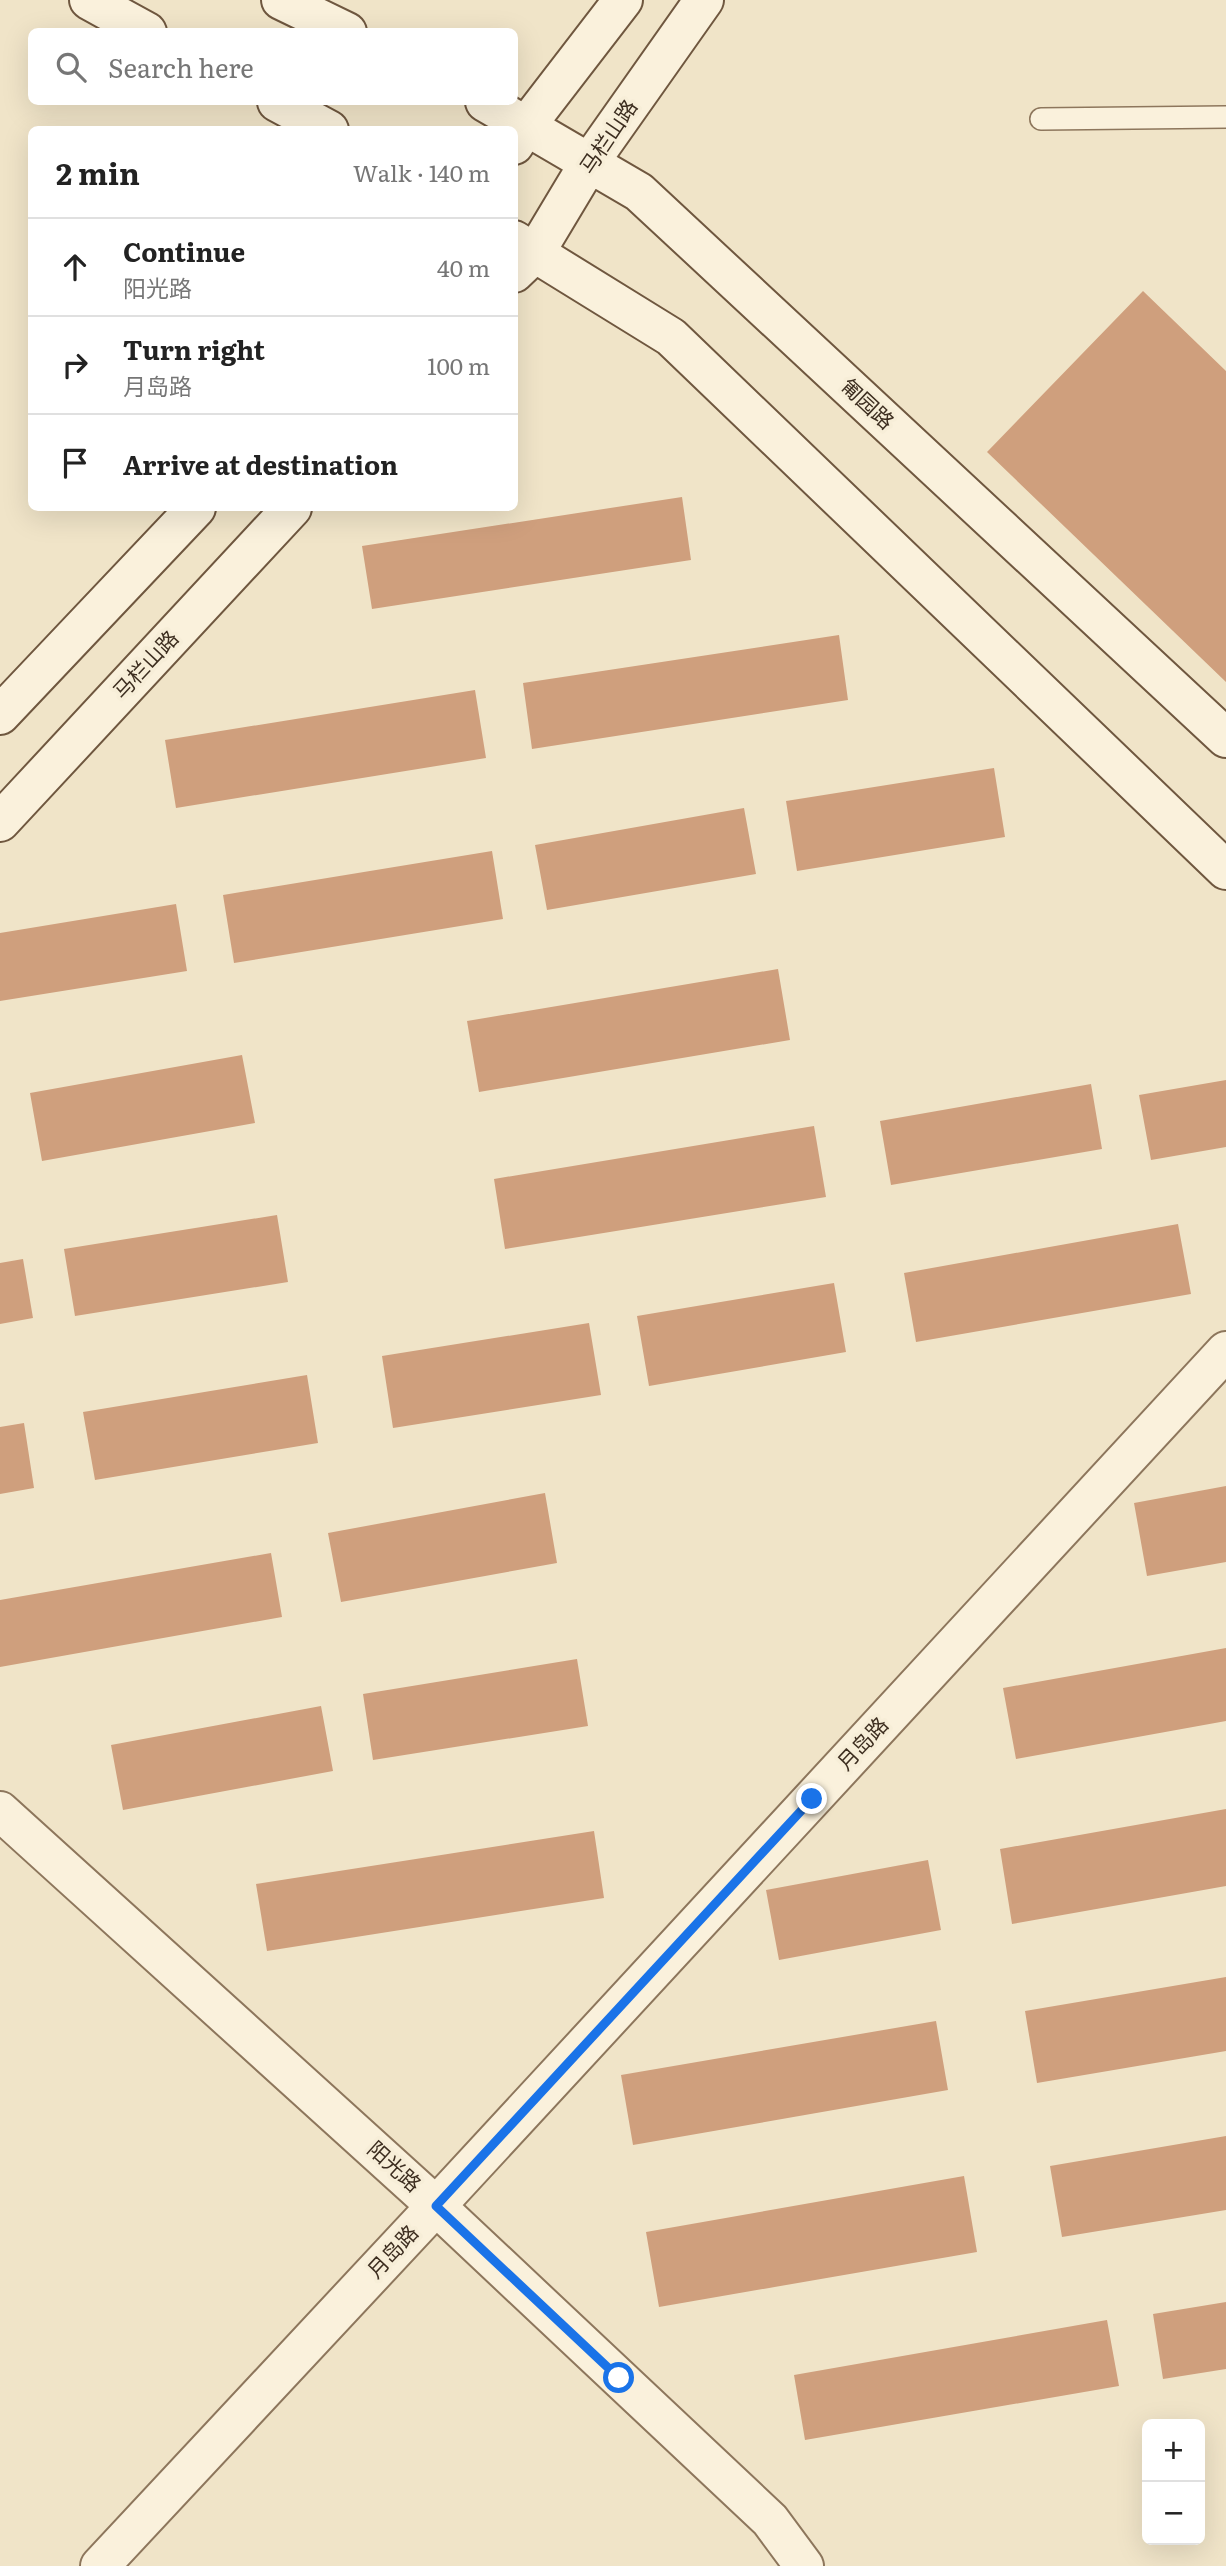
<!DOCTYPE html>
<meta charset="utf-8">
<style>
:root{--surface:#fff;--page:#f2f2f2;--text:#222;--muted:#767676;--line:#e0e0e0}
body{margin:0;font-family:Literata,"Noto Sans SC",serif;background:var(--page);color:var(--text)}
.controls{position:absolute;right:21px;bottom:21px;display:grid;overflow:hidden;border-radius:10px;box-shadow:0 7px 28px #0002}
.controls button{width:63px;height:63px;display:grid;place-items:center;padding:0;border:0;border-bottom:2px solid var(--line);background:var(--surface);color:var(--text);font:35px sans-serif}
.stop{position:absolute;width:21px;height:21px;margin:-16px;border:5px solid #1a73e8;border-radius:50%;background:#fff}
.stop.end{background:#1a73e8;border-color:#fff;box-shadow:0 2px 7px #0008}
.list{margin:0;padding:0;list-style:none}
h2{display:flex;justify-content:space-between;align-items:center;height:91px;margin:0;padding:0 28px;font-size:30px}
h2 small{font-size:23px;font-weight:400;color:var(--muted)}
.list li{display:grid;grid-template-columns:46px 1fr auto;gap:21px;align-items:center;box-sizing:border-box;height:98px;padding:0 28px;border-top:2px solid var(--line)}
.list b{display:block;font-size:26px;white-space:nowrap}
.list p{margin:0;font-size:23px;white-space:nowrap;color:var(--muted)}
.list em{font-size:23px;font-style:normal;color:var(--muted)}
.icon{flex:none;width:38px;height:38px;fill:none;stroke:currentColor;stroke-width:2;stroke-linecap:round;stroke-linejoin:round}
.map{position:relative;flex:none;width:1226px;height:2566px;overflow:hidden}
.search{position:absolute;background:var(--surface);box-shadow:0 7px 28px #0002;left:28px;top:28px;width:490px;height:77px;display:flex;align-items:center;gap:18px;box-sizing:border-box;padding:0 24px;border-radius:10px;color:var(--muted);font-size:26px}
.panel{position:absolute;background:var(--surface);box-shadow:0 7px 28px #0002;left:28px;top:126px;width:490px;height:385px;border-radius:10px}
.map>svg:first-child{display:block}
.building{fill:#cf9f7d}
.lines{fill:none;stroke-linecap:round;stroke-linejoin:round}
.lane-casing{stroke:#8d765c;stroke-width:24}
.street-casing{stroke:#8d765c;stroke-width:42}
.secondary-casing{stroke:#6f573f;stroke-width:42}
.lane{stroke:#faf1dc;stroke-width:21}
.street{stroke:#faf1dc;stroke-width:38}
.secondary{stroke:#faf1dc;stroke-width:38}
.route{stroke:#1a73e8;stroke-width:9}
.labels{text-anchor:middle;stroke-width:7;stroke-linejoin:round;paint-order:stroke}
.street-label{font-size:21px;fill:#3d2e20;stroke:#f7eed8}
</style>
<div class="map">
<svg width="1226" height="2566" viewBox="0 0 1226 2566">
<rect width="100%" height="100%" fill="#f0e4c8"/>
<path class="building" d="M1143,291L1226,371V682L987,452Z
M682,497L691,560L372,609L362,546Z
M839,635L848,700L532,749L523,683Z
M475,690L486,758L176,808L165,740Z
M994,768L1005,837L797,871L786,801Z
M744,808L756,874L547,910L535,845Z
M492,851L503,919L234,963L223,895Z
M176,904L187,971L0,1001V933Z
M778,969L790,1040L479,1092L467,1021Z
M242,1055L255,1123L42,1161L30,1093Z
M1226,1080V1147L1151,1160L1139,1095Z
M1091,1084L1102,1149L891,1185L880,1121Z
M814,1126L826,1197L505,1249L494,1179Z
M277,1215L288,1282L75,1316L64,1249Z
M1178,1224L1191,1294L916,1342L904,1273Z
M23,1259L33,1318L0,1324V1263Z
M834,1283L846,1352L649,1386L637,1316Z
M589,1323L601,1395L393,1428L382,1356Z
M307,1375L318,1443L95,1480L83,1412Z
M24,1423L34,1488L0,1494V1427Z
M1226,1486V1562L1147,1576L1134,1503Z
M545,1493L557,1563L341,1602L328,1533Z
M271,1553L282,1617L0,1667V1600Z
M1226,1648V1721L1016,1759L1003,1688Z
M577,1659L588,1726L373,1760L363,1694Z
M321,1706L333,1771L123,1810L111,1745Z
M1226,1809V1886L1012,1924L1000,1849Z
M594,1831L604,1898L267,1951L256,1884Z
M928,1860L941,1930L779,1960L766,1890Z
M1226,1977V2051L1037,2083L1025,2011Z
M936,2021L948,2090L633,2145L621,2075Z
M1226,2136V2210L1062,2237L1050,2166Z
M964,2176L977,2252L659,2307L646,2232Z
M1226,2302V2369L1163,2379L1153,2314Z
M1107,2320L1119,2386L805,2440L794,2375Z"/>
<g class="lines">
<g class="lane-casing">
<path id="lane" d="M1041,119L1226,117"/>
</g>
<g class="street-casing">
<path id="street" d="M0,1811L436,2206L770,2520L804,2566
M100,2566L436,2206L1226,1351"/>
</g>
<g class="secondary-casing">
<path id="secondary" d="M89,0L147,32
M281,0L347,32
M277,102L329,130
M485,102L639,192L1226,738
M514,145L526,126L623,0
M514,240L671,337L1226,870
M514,273L535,253L589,163L704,0
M0,715L196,508
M0,822L292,508"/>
</g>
<use href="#lane" class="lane"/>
<use href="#street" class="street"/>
<use href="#secondary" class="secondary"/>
</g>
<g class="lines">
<path class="route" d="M619,2378L436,2206L812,1799"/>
</g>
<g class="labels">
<g class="street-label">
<text transform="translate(609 137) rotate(-56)" y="7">马栏山路</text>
<text transform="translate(867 404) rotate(43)" y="7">匍园路</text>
<text transform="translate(146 665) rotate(-47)" y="7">马栏山路</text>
<text transform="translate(863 1744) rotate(-47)" y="7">月岛路</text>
<text transform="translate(394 2167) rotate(42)" y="7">阳光路</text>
<text transform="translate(393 2252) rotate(-47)" y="7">月岛路</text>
</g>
</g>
</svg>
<div class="controls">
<button>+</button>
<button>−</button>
</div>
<div class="stop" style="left:619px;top:2378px"></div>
<div class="stop end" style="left:812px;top:1799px"></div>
<div class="search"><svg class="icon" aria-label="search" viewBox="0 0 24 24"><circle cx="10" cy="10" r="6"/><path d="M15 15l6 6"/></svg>Search here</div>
<section class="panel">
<h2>2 min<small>Walk · 140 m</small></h2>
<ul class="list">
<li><svg class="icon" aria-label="ahead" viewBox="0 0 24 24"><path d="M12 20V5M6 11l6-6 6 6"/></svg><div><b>Continue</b><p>阳光路</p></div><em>40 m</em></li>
<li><svg class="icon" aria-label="right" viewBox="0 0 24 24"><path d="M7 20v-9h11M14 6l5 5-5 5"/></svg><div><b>Turn right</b><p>月岛路</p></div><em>100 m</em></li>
<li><svg class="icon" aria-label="arrive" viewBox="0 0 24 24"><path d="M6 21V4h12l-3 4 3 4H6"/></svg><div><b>Arrive at destination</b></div></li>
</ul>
</section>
</div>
